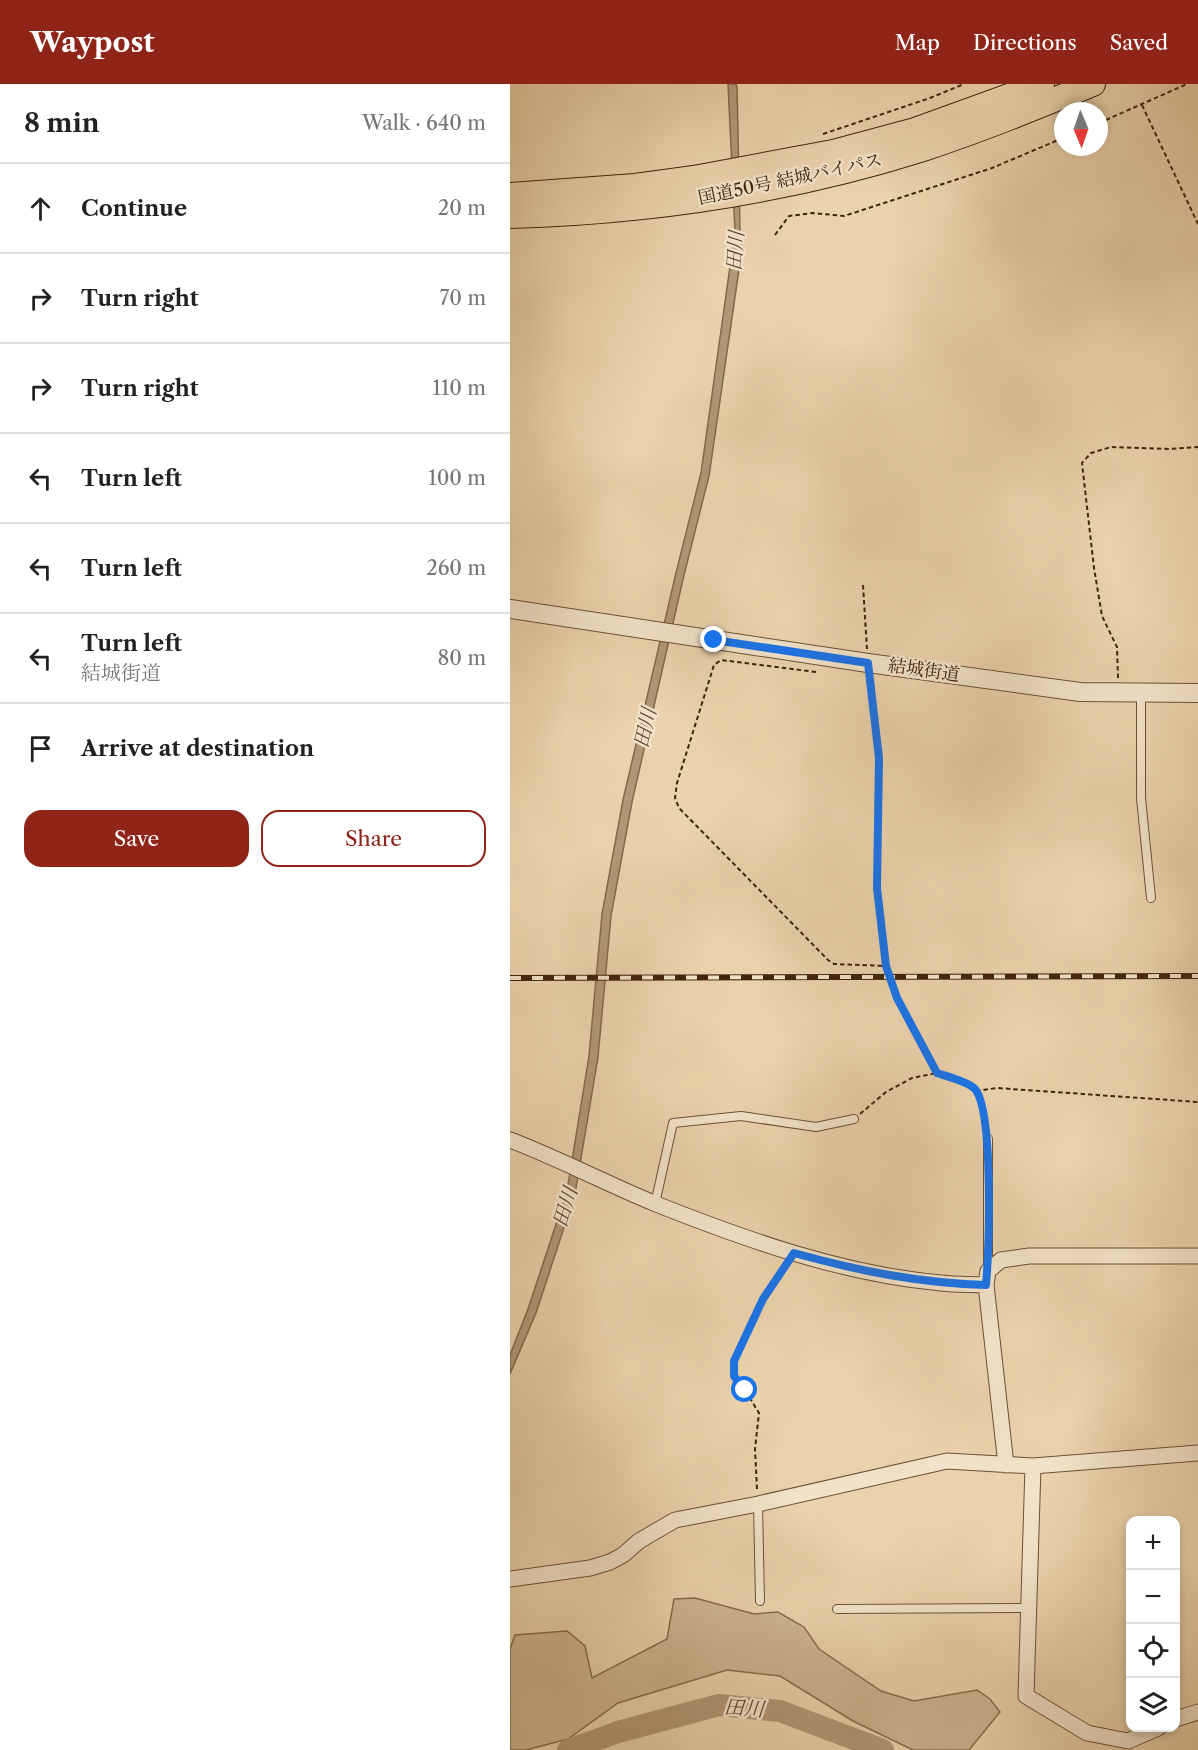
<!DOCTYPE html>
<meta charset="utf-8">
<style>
:root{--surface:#fff;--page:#f2f2f2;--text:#222;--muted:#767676;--line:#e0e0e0;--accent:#8f2418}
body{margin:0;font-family:"Libre Caslon Text","Noto Serif JP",serif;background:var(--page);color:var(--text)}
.controls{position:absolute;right:18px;bottom:18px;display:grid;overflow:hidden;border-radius:12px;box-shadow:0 3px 9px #0003}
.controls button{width:54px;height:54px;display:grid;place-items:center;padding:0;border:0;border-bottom:2px solid var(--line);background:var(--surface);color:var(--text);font:30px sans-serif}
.compass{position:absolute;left:544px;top:18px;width:54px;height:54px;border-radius:50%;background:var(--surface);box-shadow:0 3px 9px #0003;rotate:178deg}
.stop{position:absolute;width:18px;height:18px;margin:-14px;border:4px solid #1a73e8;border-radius:50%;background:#fff}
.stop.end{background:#1a73e8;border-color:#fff;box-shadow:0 2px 6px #0008}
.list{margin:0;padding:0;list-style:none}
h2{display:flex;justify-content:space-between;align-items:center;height:78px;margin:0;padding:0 24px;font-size:26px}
h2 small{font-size:20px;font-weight:400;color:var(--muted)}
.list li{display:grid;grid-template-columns:39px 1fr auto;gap:18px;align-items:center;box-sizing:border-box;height:90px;padding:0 24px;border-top:2px solid var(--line)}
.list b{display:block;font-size:22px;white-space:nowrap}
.list p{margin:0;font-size:20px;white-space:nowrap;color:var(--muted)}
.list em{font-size:20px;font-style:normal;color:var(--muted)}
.actions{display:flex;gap:12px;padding:18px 24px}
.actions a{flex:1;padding:14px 0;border:2px solid var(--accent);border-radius:18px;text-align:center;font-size:21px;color:var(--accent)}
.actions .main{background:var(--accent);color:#fff}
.icon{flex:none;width:33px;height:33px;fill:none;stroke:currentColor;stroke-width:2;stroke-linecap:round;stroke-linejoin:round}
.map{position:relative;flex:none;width:688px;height:1666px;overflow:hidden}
header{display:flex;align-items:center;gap:36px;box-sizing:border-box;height:84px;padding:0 30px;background:var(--accent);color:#fff}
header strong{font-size:28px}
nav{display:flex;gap:33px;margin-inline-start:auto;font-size:21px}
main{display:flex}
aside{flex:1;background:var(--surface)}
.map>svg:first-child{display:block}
.green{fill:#cdb491;stroke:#876c4e;stroke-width:1.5}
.water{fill:#b19776;stroke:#84694c;stroke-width:1.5}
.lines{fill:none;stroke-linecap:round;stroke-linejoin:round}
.river{stroke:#b19776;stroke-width:22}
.service-casing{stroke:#6b5034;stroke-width:10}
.minor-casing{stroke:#6b5034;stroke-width:17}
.tertiary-casing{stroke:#6b5034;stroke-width:20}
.trunk-casing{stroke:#41240c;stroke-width:26}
.path{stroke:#41240c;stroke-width:2;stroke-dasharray:4.5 3;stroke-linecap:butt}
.service{stroke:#f1e2c9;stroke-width:8}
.minor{stroke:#f1e2c9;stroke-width:15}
.tertiary{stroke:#f1e2c9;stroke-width:18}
.trunk{stroke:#ead2ac;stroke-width:24}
.rail-casing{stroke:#41240c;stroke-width:6}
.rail{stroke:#f1e2c9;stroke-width:4;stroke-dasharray:11;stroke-linecap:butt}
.route{stroke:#1a73e8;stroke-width:8}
.labels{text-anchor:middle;stroke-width:5;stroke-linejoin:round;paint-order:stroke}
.street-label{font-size:18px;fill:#41240c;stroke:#f1e2c9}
.water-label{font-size:20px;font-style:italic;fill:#63462c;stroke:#f1e2c9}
</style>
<header>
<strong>Waypost</strong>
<nav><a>Map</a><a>Directions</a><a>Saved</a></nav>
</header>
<main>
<aside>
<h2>8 min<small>Walk · 640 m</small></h2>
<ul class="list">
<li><svg class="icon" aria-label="ahead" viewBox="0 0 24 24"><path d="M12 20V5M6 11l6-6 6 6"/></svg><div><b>Continue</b></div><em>20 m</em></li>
<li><svg class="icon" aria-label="right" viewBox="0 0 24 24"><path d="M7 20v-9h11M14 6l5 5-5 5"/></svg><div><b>Turn right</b></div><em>70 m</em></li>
<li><svg class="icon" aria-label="right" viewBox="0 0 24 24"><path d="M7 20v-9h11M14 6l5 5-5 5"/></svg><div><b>Turn right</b></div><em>110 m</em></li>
<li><svg class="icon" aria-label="left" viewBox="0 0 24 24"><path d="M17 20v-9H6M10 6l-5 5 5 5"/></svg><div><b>Turn left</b></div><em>100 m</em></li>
<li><svg class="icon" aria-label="left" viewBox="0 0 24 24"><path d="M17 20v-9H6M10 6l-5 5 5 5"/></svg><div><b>Turn left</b></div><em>260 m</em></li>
<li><svg class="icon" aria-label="left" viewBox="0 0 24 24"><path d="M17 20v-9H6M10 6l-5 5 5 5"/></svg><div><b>Turn left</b><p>結城街道</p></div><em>80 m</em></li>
<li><svg class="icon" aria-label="arrive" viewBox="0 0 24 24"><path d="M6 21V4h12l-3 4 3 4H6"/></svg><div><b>Arrive at destination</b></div></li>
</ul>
<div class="actions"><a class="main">Save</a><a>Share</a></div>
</aside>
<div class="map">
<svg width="688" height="1666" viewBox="0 0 688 1666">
<rect width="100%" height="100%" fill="#ead2ac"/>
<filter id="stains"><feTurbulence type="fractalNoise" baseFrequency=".00333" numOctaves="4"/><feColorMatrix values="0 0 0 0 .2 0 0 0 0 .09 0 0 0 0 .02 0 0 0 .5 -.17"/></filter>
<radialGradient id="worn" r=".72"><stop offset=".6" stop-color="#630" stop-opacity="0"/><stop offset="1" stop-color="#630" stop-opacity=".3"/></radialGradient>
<path class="green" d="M185,1514L244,1530L268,1528L294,1543L309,1565L371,1607L404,1617L467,1606L480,1615L490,1628L459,1666H403L343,1637L270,1592L217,1586L108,1619L58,1655L16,1666H0V1565L5,1551L57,1547L75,1562L82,1594L157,1555L164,1515Z"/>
<path class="water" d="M218,0H226L227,3L230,146L232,165L199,392L174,491L122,718L101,832L88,973L65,1110L26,1229L0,1290V1271L18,1225L57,1107L79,972L92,830L113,716L166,489L191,389L225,147Z"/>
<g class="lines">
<path class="river" d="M58,1666L108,1648L209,1621L270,1627L373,1666"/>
<g class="service-casing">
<path id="service" d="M631,609V714L641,814
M145,1120L163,1039L231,1032L306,1043L344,1035
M478,1186V1055
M248,1420L250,1517
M327,1525L518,1524"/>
</g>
<g class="minor-casing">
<path id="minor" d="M0,1056C50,1075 97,1100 146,1120C237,1156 332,1190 431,1199C446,1201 461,1200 476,1201
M496,1381L476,1201L478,1187L491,1176L519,1172H688
M523,1382L516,1612L577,1649L618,1657L648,1644
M0,1495L80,1484L100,1478L113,1471L129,1457L165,1436L248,1420L437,1377L523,1382L688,1369
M666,1635L688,1628"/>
</g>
<g class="tertiary-casing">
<path id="tertiary" d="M0,525L358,579L570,608L688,609"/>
</g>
<g class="trunk-casing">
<path id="trunk" d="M0,111L125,102L184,94L323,68L405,46L532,0
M0,132C139,128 280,107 413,65C471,46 527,23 583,0"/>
</g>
<path class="path" d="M632,21L688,140
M589,39L677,0
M313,50L420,14L454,0
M265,151L279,132L303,129L334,132L482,84L553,54
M353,501L357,565
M306,588L211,576L204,581L167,699L165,714L169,724L318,876L324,880L377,882
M359,594L369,674L367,804L377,882L387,914L427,989
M608,594L607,563L592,532L584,484L572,379L581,369L601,363L660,365L688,363
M466,1007L487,1004L688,1018
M350,1030L376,1008L402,994L427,989L463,1002L470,1012L476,1046
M247,1405L245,1365L249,1329L235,1306L224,1292V1277L253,1215L276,1180"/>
<use href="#service" class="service"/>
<use href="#minor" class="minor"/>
<use href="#tertiary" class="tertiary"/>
<use href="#trunk" class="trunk"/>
<g class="rail-casing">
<path id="rail" d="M0,894L688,892"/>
</g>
<use href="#rail" class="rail"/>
</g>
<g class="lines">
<path class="route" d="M204,556L358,579L369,674L367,804L376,882L387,914L427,989C436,992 459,998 465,1005C484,1028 479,1166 476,1201C409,1199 349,1187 284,1169L253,1215L224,1277V1292L235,1306"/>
</g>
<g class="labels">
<g class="street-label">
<text transform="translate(280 95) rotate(-12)" y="6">国道50号 結城バイパス</text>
<text transform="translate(414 586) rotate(8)" y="6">結城街道</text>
</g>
<g class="water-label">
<text transform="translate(225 167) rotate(-86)" y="7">田川</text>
<text transform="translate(135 644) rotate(-77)" y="7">田川</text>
<text transform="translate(55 1123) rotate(-73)" y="7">田川</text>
<text transform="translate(234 1624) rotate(4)" y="7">田川</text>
</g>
</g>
<rect width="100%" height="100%" filter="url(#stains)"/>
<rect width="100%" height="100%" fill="url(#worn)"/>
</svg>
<div class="controls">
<button>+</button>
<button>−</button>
<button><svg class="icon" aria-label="locate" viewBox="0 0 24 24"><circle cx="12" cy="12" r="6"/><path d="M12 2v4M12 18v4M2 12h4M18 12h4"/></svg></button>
<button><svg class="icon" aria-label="layers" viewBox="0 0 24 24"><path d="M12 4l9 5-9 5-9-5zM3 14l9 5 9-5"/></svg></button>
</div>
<svg class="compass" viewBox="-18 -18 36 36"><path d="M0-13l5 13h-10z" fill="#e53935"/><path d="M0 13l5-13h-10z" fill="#767676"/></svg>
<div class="stop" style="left:235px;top:1306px"></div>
<div class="stop end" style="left:204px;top:556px"></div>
</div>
</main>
